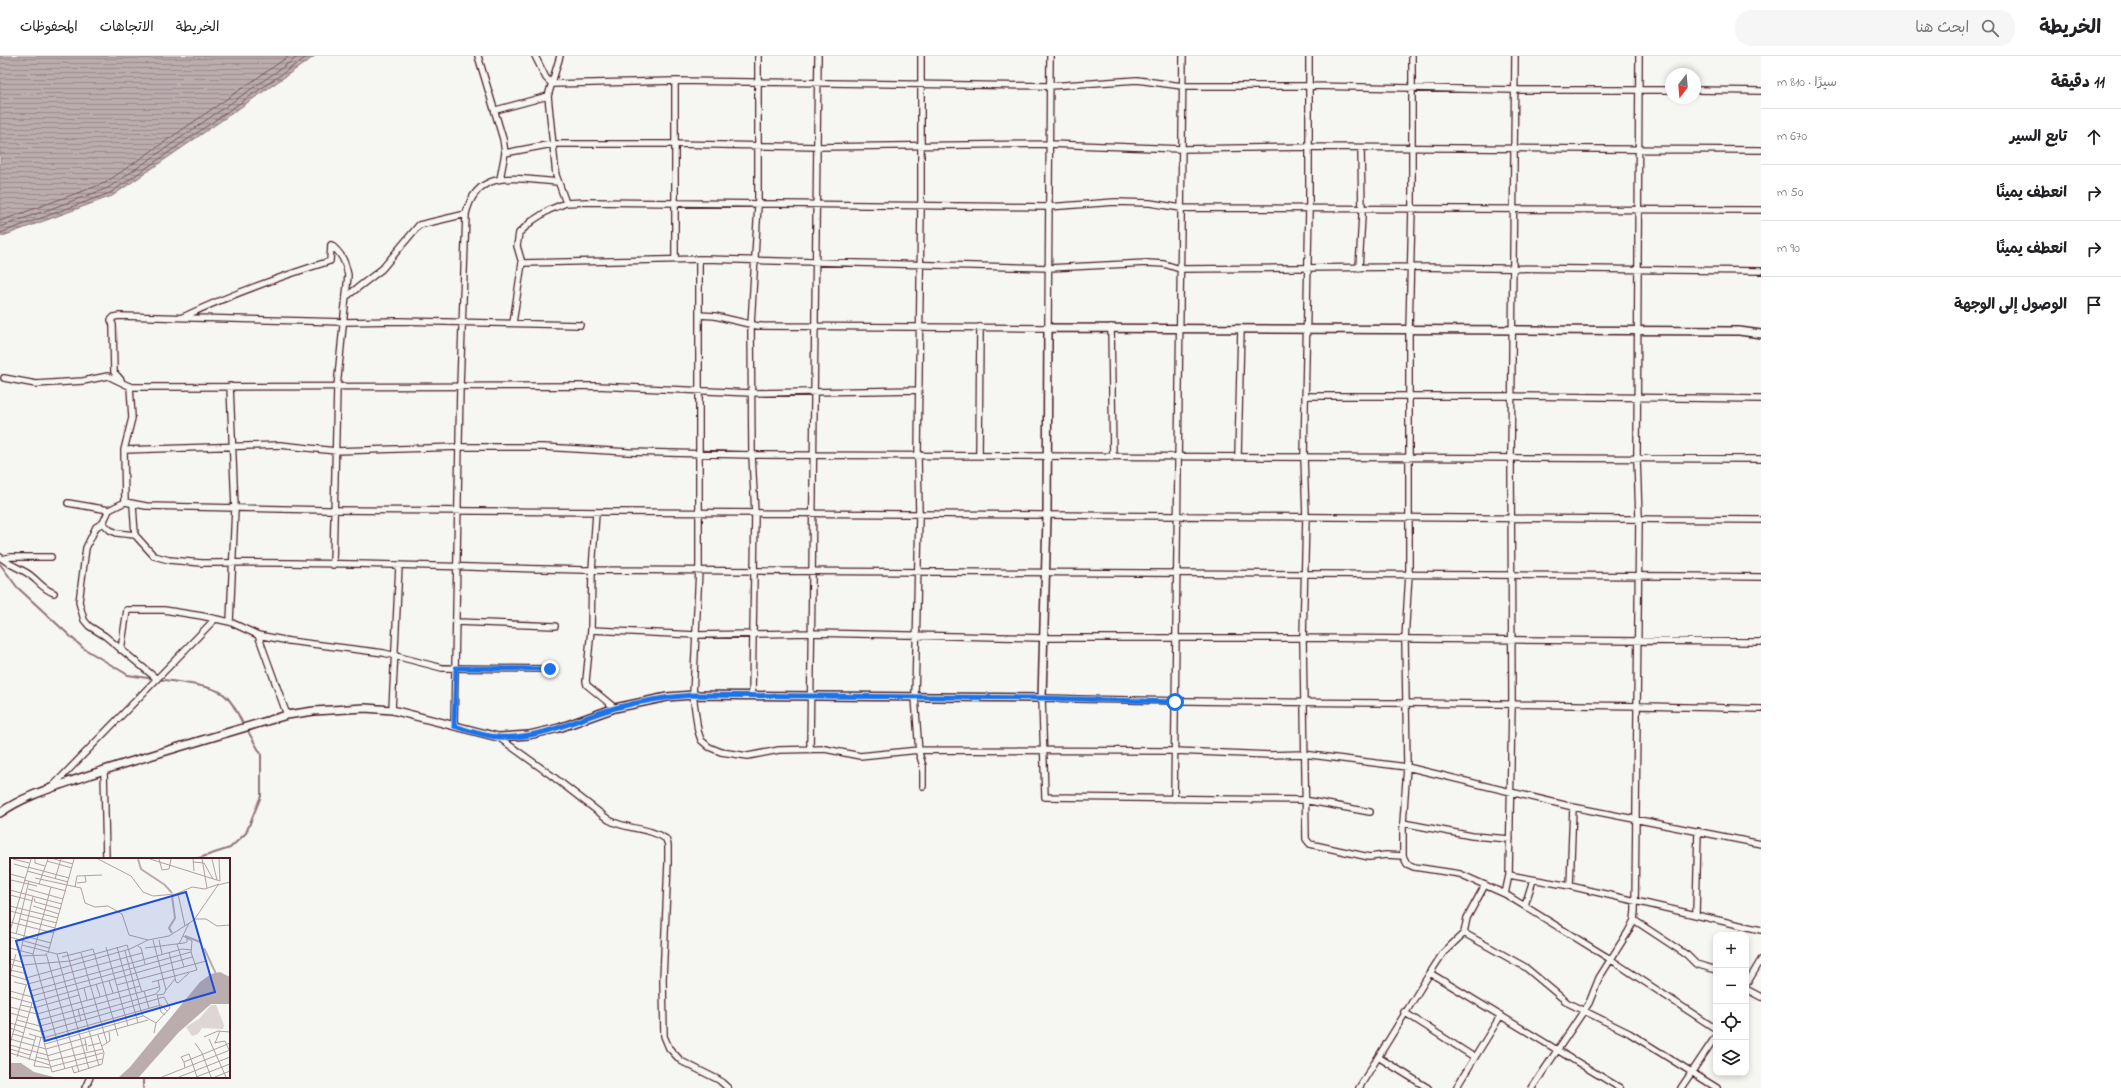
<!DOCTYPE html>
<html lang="ar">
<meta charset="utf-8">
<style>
:root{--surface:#fff;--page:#f6f6f6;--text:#202124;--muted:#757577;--line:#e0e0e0}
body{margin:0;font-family:"Indie Flower","Playpen Sans Arabic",sans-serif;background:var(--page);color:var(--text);direction:rtl}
.controls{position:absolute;right:12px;bottom:12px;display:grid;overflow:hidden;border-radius:8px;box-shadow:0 2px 6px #0003}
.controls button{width:36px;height:36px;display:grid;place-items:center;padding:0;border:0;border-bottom:1px solid var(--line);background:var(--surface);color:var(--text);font:20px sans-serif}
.compass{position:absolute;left:1665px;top:12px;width:36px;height:36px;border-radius:50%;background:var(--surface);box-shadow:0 2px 6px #0003;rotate:196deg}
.stop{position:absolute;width:12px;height:12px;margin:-9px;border:3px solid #1a73e8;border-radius:50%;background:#fff}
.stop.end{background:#1a73e8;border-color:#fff;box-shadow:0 1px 4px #0008}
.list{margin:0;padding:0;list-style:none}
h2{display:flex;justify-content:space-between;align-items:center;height:52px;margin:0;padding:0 16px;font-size:17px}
h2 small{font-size:13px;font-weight:400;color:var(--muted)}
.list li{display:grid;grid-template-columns:26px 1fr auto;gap:12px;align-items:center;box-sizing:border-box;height:56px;padding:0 16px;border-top:1px solid var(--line)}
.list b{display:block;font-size:15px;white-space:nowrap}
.list em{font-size:13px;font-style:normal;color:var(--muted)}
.icon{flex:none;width:22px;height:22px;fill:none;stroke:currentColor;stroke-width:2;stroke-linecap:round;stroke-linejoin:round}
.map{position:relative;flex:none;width:1761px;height:1032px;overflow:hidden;direction:ltr}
header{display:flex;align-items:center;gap:24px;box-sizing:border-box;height:56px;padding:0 20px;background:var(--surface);border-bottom:1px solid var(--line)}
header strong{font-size:19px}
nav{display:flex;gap:22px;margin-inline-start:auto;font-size:14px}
.search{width:280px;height:36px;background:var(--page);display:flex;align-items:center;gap:10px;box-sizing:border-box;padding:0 14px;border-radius:16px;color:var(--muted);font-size:15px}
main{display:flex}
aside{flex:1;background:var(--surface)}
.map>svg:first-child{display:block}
.water{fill:url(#water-rules);stroke:#8e747a}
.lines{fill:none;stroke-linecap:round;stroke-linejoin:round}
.shore{stroke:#77585f;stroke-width:1}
.stream{stroke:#8e747a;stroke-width:2}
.minor-casing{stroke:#4a1f2b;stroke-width:8}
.tertiary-casing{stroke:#4a1f2b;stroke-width:10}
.minor{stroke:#f6f6f2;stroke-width:5.5}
.tertiary{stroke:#f6f6f2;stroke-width:7}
.route{stroke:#1a73e8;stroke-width:5}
.inset-river{fill:none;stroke:#bbadae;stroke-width:2}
.inset-road{fill:none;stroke:#b1a0a2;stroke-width:1}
.view{fill:#1d4ed8;fill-opacity:0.15;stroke:#1d4ed8;stroke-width:2}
.inset-edge{fill:none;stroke:#4a1f2b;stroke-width:2}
</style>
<header>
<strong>الخريطة</strong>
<div class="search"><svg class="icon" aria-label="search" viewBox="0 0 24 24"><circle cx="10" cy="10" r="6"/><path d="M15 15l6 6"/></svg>ابحث هنا</div>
<nav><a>الخريطة</a><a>الاتجاهات</a><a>المحفوظات</a></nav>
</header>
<main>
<aside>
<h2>11 دقيقة<small>سيرًا · 810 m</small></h2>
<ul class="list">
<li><svg class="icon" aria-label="ahead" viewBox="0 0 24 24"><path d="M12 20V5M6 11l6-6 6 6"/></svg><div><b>تابع السير</b></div><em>670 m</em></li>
<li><svg class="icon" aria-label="right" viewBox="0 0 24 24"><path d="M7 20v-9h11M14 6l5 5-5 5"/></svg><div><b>انعطف يمينًا</b></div><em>50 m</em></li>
<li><svg class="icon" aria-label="right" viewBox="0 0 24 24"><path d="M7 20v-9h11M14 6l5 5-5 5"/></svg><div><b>انعطف يمينًا</b></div><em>90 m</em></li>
<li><svg class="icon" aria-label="arrive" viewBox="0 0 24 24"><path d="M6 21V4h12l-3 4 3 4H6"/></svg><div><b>الوصول إلى الوجهة</b></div></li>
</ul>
</aside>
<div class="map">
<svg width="1761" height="1032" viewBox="0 0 1761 1032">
<defs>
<pattern id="water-rules" width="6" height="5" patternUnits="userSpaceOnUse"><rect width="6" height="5" fill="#bbadae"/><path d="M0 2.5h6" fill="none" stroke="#9a8c8e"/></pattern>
</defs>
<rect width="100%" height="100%" fill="#f6f6f2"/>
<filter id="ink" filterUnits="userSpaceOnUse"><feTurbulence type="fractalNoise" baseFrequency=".025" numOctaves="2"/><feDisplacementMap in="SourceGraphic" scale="8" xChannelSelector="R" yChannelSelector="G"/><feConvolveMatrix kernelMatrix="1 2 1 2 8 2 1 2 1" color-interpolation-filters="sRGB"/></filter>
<g filter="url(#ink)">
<path class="water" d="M0,0H315L112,140L0,181Z"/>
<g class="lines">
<path class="shore" d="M0,165L105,127L289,0
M0,171L108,132L299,0
M0,177L110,137L308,0"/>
<path class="stream" d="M0,508L17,531L83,592L128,619L154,623
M158,623C175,626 205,628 220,636C230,641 237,656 242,666
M196,803L230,792L246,777L261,740V698L249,677
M143,1021V1032"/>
<g class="minor-casing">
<path id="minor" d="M478,0L503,83L505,97L500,123
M535,0L546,22L552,28L675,25L1050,30L1137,24L1182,30H1309L1515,34H1671
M560,0L548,40L556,119L566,147
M921,0V149L918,399L919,459L915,641L919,697L923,710V730
M1309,0V152L1304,401L1306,461L1303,582L1306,783L1310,788L1369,801L1386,799L1403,800
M1412,0V152L1409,275V518L1405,583L1407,711L1403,767V800L1407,808L1414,811L1460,818L1505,838L1610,903L1716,973
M675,25V203
M1695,34L1761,35
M496,54L548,40
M505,97L552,88H674L817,91L1049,88L1182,93L1308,91L1761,94
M331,189C342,198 345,205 348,219L337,331L333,509
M699,203V514L693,639L698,675L701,684L709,691L721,696L748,700L779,694L825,693L860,700L919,694L1175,695L1270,699L1303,698L1407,711L1573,751L1761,788
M522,207L704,203L1049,212L1147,207L1164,208L1180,213L1410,211L1761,215
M1359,212L1362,160L1361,92
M347,240L382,213L419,169L466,158
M699,259L715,260L758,270L1048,272L1050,0
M183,261C231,238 279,221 330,205L331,189
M513,267L522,207L517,190L519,177L532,165L549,154L566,147L587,146L1048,151L1115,146L1150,147L1181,152L1761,154
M1111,271L1113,401
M4,322L36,328L83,325L108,320L131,331L596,330L751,337L918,334
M121,324L114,316L113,269L111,264L114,261L119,260L343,266L398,265L580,269
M230,330L235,452L230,566
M1305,340H1513L1761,343
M124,394L280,389L336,395L459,391H543L628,396L752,399L1761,403
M979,400L980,271
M1238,401L1241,272
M125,446L124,394L132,362L130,330
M68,447L109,454
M133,449L135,479
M596,457L592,514L591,574L586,625L587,629L615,652
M103,467L110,474L117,477L135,479L154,500L169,504L202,507C332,505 463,512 593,514C983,519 1372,516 1761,521
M0,501C8,508 17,511 27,517C37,523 42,533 54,537
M3,503L10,501H51
M457,566L555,570
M591,574L696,579L812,577L1043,582H1303L1761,586
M258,579L287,659
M121,594L127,554H164L202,560L230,566L258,579L289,585L384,597L442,612L549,613
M157,623L105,580L89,570L84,564L79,546L86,492L96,471L103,467L109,454L125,446L146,450L326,454L1761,464
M752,639L755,458L752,399L751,269L758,149V0
M392,654L399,510
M454,670L460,330L466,158C477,110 519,124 558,126
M498,681L551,719L609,764C627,774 649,771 666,783L668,789V807L663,923L664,980L669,992L681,1005L719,1024L728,1032
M810,694L818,0
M104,714L106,803
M52,731L215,563
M1174,743L1183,0
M1370,756L1304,744L1045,741L1042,642C1281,649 1521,645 1761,653
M1403,767L1472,780L1510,783
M1509,819L1570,830L1761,874
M1570,830L1573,751
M1505,838L1509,819L1512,647L1511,403L1515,0
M1525,849L1533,824
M1696,858L1698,775
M1634,864L1687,899L1696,908L1716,914
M1464,877L1525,911L1568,947L1629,977L1717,1032
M1430,917L1620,1032
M1746,929L1761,904
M1746,933L1761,941
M1404,956L1474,1001
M1378,1001L1428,1032
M85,1032L90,1021
M1359,1032L1430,917L1443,897L1464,877L1467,862L1485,829
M1456,1032L1501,959
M1532,1032L1589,947L1599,922L1628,876L1634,864L1635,855L1639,462L1637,403L1639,0
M1681,1032L1716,980"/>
</g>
<g class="tertiary-casing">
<path id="tertiary" d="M0,757C25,739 58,730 86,720C153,698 220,679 287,659L314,655L365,652L392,654L498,681L529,679L559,672L615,652L667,641L693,639L1042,642L1047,461L1048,272L1739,275L1761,278"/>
</g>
<use href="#minor" class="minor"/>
<use href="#tertiary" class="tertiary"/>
</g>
</g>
<g class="lines" filter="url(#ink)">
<path class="route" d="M550,613L456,612L454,670C468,674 483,680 498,681C540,684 576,663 615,652C641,645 667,641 693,639L1042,642L1175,646"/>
</g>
<g transform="translate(10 802)">
<rect width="220" height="220" fill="#f6f6f2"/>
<path d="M201,147H206L214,167L213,171L192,170L188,176L182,178L176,169L189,161Z" fill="#ddd6d5"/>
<path d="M210,114L220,119V146H201L169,174L129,219H109L120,209L190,124L201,116ZM0,205H11L24,214L44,219H0Z" fill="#bbadae"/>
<path class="inset-river" d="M128,1L131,11L155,27L162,35M162,75L159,70L165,60L162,38M175,78L190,84M194,90L206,116"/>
<path class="inset-road" d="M3,1L19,5M25,1V5L35,8M44,1L63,6M88,1L121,18L133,34L143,38L166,36L182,29L195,31L209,26M140,1L210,23M149,1L152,12L159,11L161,1M183,1L184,13M192,1L197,30M202,1L207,22M209,1L210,23M37,3L62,10M183,4L194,5L203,21M4,6L18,10M18,9L59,20M17,13L58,24M0,16L15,20M25,20L71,30L75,45L85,49L98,48L112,56L119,77L138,82M45,21L51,1M1,22L27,28M14,22L56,33M67,25L76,24L75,18M29,26L38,1M41,29L23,96L55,211M65,29L67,18L92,17M18,31L53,41M0,32L52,46M168,36L175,68M0,37L23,43M24,40L25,44L51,51M0,48L48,60M23,48L49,56M0,53L47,65M10,61L45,70M185,61H196L207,68L220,67M0,64L44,75M0,73L21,1M0,74L41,85M6,76L19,23M0,79L39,90M143,82L156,132L154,136L148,137M149,82L152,96M167,86L174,109M169,86L179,65M12,87L47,96L79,211M128,88L131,90L135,106M96,89L118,168M107,89L128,165M0,90L23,96M135,90L174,85L177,84V81M115,93L132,157L146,165M159,94L166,124L168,125L179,115M36,95L69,214M38,95L64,1M71,95L97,185M47,96L57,94L89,208M10,98L36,97M52,99L83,91L108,178M0,101L12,104M0,106L14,110M13,107L60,103L117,87L132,134M0,112L14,115M0,117L17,122L42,214L92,201M0,117L6,96M16,120L120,91L138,82L159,78L184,62L208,27L220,24M16,121L10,96L23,38M99,123L103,135M4,124L17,127M142,124L187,112L181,94L182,83L173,78M18,126L132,95M86,126L90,138M107,127L196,103M74,130L77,142M156,132L165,121M0,133L22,139M20,133L172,91L182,92M134,133L139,150M147,136L151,154L155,157M22,138L181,94M0,139L22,145M24,144L182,99M11,147L24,150L69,137M0,149L27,156L130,128M68,151L71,163M0,155L18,160M7,162L30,168L90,152L146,136L150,131L148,122M29,162L149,129M0,165L32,174L154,139M0,170L14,175M144,175L146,165L160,150L154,139M3,176L24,182M19,176L33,180L151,147L157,153M31,179L24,208L41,210M194,179L208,173L220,174M0,181L36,191L138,162M75,181L77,193M199,181L216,219M185,185L192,195L201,219M204,185L215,183L220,194M205,185L210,173M0,186L16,127M35,186L133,158M0,187L37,197M78,188L90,185M92,188L100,183L99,174M0,191L20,197M0,195L40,207M37,198L77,186M7,199L22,145M26,199L39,202M19,202L26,178M39,203L93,191M174,204L171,199L179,196L183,207M183,207L187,219M40,209L93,195M62,209L64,215L92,206L94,195L88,177M175,210L174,204L220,185M152,219L220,192M169,219L220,199M186,219L220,206M205,219L220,213"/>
<path class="view" d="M176,34L205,134L35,183L6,83Z"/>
<rect width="220" height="220" class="inset-edge"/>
</g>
</svg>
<div class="controls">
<button>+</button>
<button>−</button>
<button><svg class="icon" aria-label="locate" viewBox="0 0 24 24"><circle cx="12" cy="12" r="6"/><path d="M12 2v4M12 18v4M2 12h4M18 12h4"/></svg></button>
<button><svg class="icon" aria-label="layers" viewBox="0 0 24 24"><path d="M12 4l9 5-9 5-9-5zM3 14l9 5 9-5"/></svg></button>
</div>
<svg class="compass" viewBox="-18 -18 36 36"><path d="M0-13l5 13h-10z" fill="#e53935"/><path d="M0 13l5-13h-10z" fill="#757577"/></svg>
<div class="stop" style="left:1175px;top:646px"></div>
<div class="stop end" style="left:550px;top:613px"></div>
</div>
</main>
